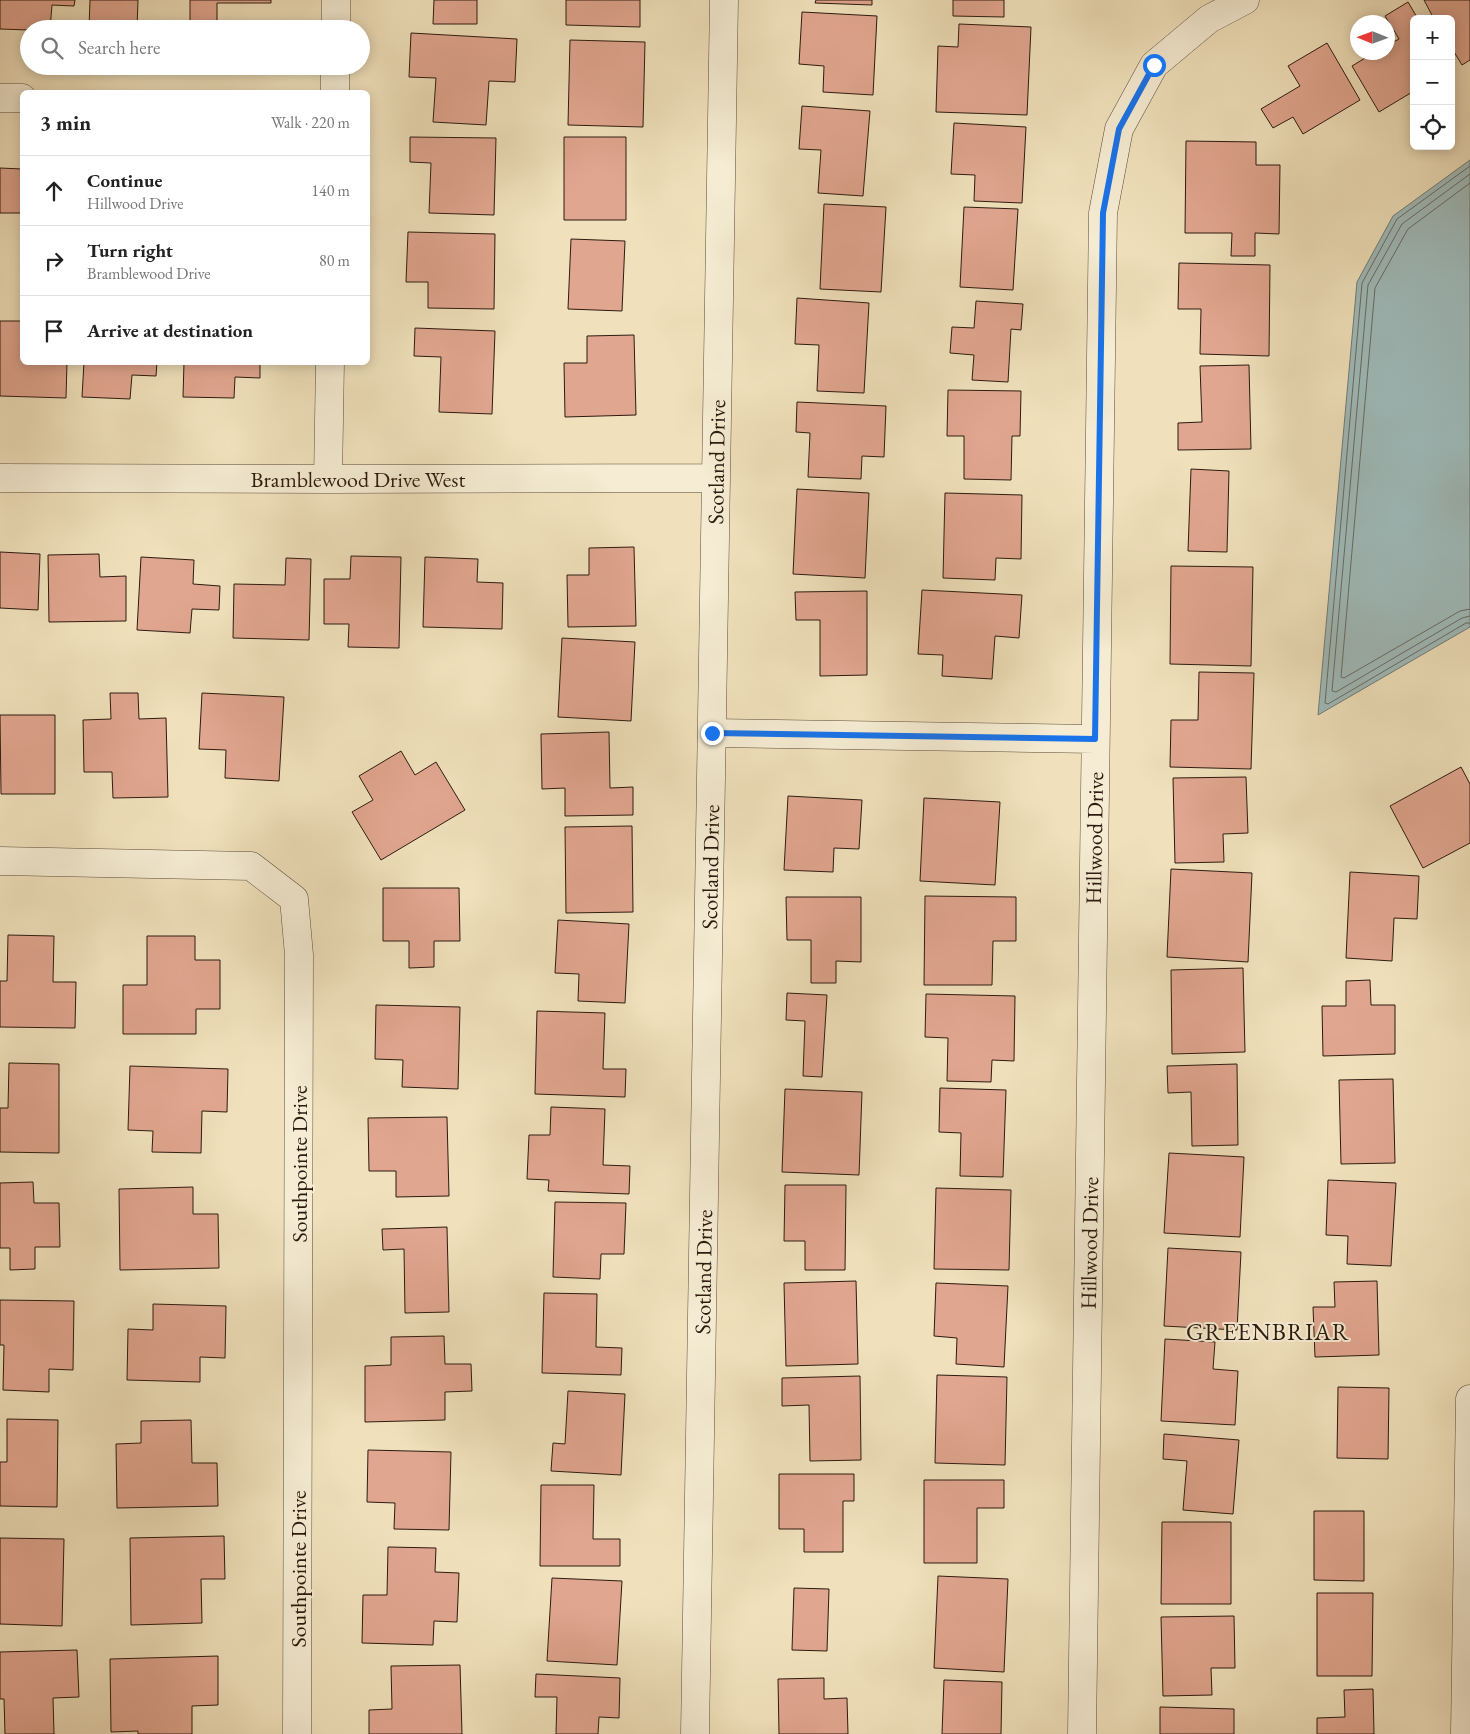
<!DOCTYPE html>
<meta charset="utf-8">
<style>
:root{--surface:#fff;--page:#f6f6f6;--text:#222;--muted:#767676;--line:#e0e0e0}
body{margin:0;font-family:"EB Garamond",serif;background:var(--page);color:var(--text)}
.controls{position:absolute;right:15px;top:15px;display:grid;overflow:hidden;border-radius:8px;box-shadow:0 2px 12px #0003}
.controls button{width:45px;height:45px;display:grid;place-items:center;padding:0;border:0;border-bottom:1px solid var(--line);background:var(--surface);color:var(--text);font:25px sans-serif}
.compass{position:absolute;left:1350px;top:15px;width:45px;height:45px;border-radius:50%;background:var(--surface);box-shadow:0 2px 12px #0003;rotate:271deg}
.stop{position:absolute;width:15px;height:15px;margin:-11px;border:4px solid #1a73e8;border-radius:50%;background:#fff}
.stop.end{background:#1a73e8;border-color:#fff;box-shadow:0 1px 5px #0008}
.list{margin:0;padding:0;list-style:none}
h2{display:flex;justify-content:space-between;align-items:center;height:65px;margin:0;padding:0 20px;font-size:21px}
h2 small{font-size:16px;font-weight:400;color:var(--muted)}
.list li{display:grid;grid-template-columns:32px 1fr auto;gap:15px;align-items:center;box-sizing:border-box;height:70px;padding:0 20px;border-top:1px solid var(--line)}
.list b{display:block;font-size:19px;white-space:nowrap}
.list p{margin:0;font-size:16px;white-space:nowrap;color:var(--muted)}
.list em{font-size:16px;font-style:normal;color:var(--muted)}
.icon{flex:none;width:28px;height:28px;fill:none;stroke:currentColor;stroke-width:2;stroke-linecap:round;stroke-linejoin:round}
.map{position:relative;flex:none;width:1470px;height:1734px;overflow:hidden}
.search{position:absolute;background:var(--surface);box-shadow:0 2px 12px #0003;left:20px;top:20px;width:350px;height:55px;display:flex;align-items:center;gap:12px;box-sizing:border-box;padding:0 18px;border-radius:28px;color:var(--muted);font-size:19px}
.panel{position:absolute;background:var(--surface);box-shadow:0 2px 12px #0003;left:20px;top:90px;width:350px;height:275px;border-radius:8px}
.map>svg:first-child{display:block}
.water{fill:#9fbbbb;stroke:#717b76}
.lines{fill:none;stroke-linecap:round;stroke-linejoin:round}
.shore{stroke:#666b64;stroke-width:1}
.building{fill:#e1a690;stroke:#2c1b0e}
.street-casing{stroke:#5d4c3a;stroke-width:29}
.street{stroke:#f5ecd3;stroke-width:28}
.route{stroke:#1a73e8;stroke-width:6}
.labels{text-anchor:middle;stroke-width:4;stroke-linejoin:round;paint-order:stroke}
.street-label{font-size:22px;fill:#2c1b0e;stroke:#f5ecd3}
.neighbourhood-label{font-size:24px;letter-spacing:1px;fill:#2c1b0e;stroke:#f5ecd3}
</style>
<div class="map">
<svg width="1470" height="1734" viewBox="0 0 1470 1734">
<rect width="100%" height="100%" fill="#f0e1bc"/>
<filter id="stains"><feTurbulence type="fractalNoise" baseFrequency=".004" numOctaves="4"/><feColorMatrix values="0 0 0 0 .2 0 0 0 0 .09 0 0 0 0 .02 0 0 0 .5 -.17"/></filter>
<radialGradient id="worn" r=".72"><stop offset=".6" stop-color="#630" stop-opacity="0"/><stop offset="1" stop-color="#630" stop-opacity=".3"/></radialGradient>
<path class="water" d="M1470,160V627L1318,715L1357,282L1393,216Z"/>
<g class="lines">
<path class="shore" d="M1470,166L1397,219L1362,283L1325,703L1328,704L1466,623H1470
M1470,174L1402,224L1368,285L1332,691L1336,692L1462,618L1470,616
M1470,183L1408,229L1375,288L1341,677L1344,678L1460,611L1470,609"/>
</g>
<path class="building" d="M0,0H75L74,6L52,5L50,29H29V30L0,29Z
M90,0H138L137,29L89,28Z
M190,0H271V3H217V29H190Z
M434,0H477V24H433Z
M566,0H640V27L566,25Z
M816,0H872V5L815,3Z
M953,0H1004V17L953,16Z
M1424,0H1470V60L1462,65L1451,47V19H1434Z
M1408,2L1418,19H1414V91L1379,112L1352,66L1375,52H1388V45L1399,39L1385,16Z
M802,12L877,16L873,95L823,92L824,66L799,64Z
M959,24L1031,27L1027,115L936,112L938,46L958,47Z
M411,33L517,39L515,82L489,81L486,125L433,122L436,78L409,77Z
M570,40L645,42L643,127L568,125Z
M1327,43L1360,100L1303,134L1293,117L1273,128L1261,109L1300,86L1288,66Z
M802,106L870,111L863,196L818,193L821,150L799,149Z
M954,123L1026,127L1022,203L974,201L975,175L951,174Z
M410,137L496,138L494,215L429,213L431,163L410,162Z
M564,137H626V220H564Z
M1186,141L1256,142V165H1280L1279,234L1255,233V256H1231L1232,233H1185Z
M0,168L22,169V213H0Z
M824,204L886,207L881,292L820,289Z
M964,207L1018,209L1013,290L960,287Z
M408,232L495,234L494,309L428,308V282H406Z
M571,239L625,241L622,311L568,309Z
M1179,263L1270,265L1269,356L1200,354L1201,309H1178Z
M797,298L869,303L864,393L817,391L819,345L795,344Z
M976,301L1023,304L1021,330L1011,329L1008,382L972,380L974,355L950,353L952,327L974,328Z
M0,321H22V362H67L66,398L0,396Z
M415,328L495,331L492,414L439,412L441,357L414,356Z
M634,335L636,415L565,417L564,363H587V336Z
M84,362H157L156,376L132,375L130,399L82,397Z
M184,362H260V378L235,377L234,398L183,397Z
M1249,365L1251,449L1178,450V423L1202,422L1200,366Z
M948,390L1021,391L1020,436H1012L1011,480L964,479V436H947Z
M797,402L886,406L884,457L862,456L861,479L808,477L810,433L796,432Z
M1191,469L1229,471L1227,552L1188,551Z
M797,489L869,493L865,578L793,574Z
M945,493L1022,495L1021,559L996,558L995,580L943,578Z
M634,547L636,626L568,627L567,575H589V548Z
M0,552L40,554L38,610L0,608Z
M99,554L100,577L126,576V621L49,622L48,555Z
M351,556L401,557L399,648L348,647L349,624H324V579H350Z
M141,557L194,560L193,584L220,586L219,610L192,609L190,633L137,630Z
M425,557L478,559L477,582L503,583L502,629L423,627Z
M286,558L311,559L309,640L233,638L234,584L285,585Z
M1171,566L1253,567L1251,666L1170,664Z
M922,590L1022,595L1019,638L995,636L992,679L942,676L943,655L918,654Z
M867,591V675L820,676V620H796L795,592Z
M562,638L635,642L631,721L558,717Z
M1199,672L1254,673L1251,769L1170,767L1171,720H1198Z
M110,693H138L139,719L166,718L168,797L113,798L112,772H84L83,720L111,719Z
M202,693L284,697L279,781L225,778L226,750L199,749Z
M0,715H55V794H1Z
M609,732L610,788L633,787V815L565,816V788L542,789L541,734Z
M401,751L415,775L436,762L465,810L381,860L352,812L373,800L359,776Z
M1461,767L1470,784V843L1423,868L1390,806Z
M1246,777L1248,833L1223,834L1224,862L1175,863L1173,778Z
M788,796L862,800L859,849L834,848L833,872L784,870Z
M924,798L1000,802L995,885L920,881Z
M632,826L633,912L566,913L565,827Z
M1171,869L1252,873L1248,962L1167,957Z
M1350,872L1419,876L1417,919L1394,918L1392,961L1346,958Z
M383,888H459L460,941H434V967L409,968V941H383Z
M925,896L1016,897V941H993L992,985H924Z
M786,897H861V962L836,961V983H811V940H787Z
M558,920L629,924L625,1003L578,1001L579,974L555,973Z
M8,935L54,936L53,982H76L75,1028L0,1027V981H7Z
M147,936H195V960H220V1009H196V1034H123V985H147Z
M1243,968L1245,1052L1172,1054L1171,970Z
M1370,980L1371,1005H1395V1054L1323,1056L1322,1006H1346V981Z
M787,993L827,995L822,1077L803,1076L805,1021L786,1020Z
M926,994L1015,996L1014,1061L992,1060L991,1082L947,1081L948,1038L925,1037Z
M376,1005L460,1007L458,1089L402,1087L403,1060L375,1059Z
M537,1011L605,1013L603,1069H626L625,1097L535,1094Z
M9,1063L59,1064V1153L0,1152V1108H8Z
M1237,1064L1238,1145L1192,1146L1191,1092L1168,1093L1167,1066Z
M130,1066L228,1069L227,1112L202,1111L201,1153L152,1152L153,1131L128,1130Z
M1393,1079L1395,1163L1341,1164L1339,1080Z
M940,1088L1006,1090L1003,1177L960,1176L961,1133L939,1132Z
M785,1089L862,1092L859,1175L782,1172Z
M551,1107L605,1109L603,1165L630,1166L629,1194L548,1191L549,1180L527,1179L529,1135H550Z
M447,1117L449,1196L396,1197V1171H369L368,1118Z
M1169,1153L1244,1157L1240,1237L1164,1233Z
M1328,1180L1396,1183L1391,1266L1347,1264L1348,1236L1326,1235Z
M33,1182L34,1203H59L60,1247H35V1269L10,1270V1248H0V1183Z
M785,1185H846L845,1270H805V1241H784Z
M193,1187V1214H218L219,1268L120,1270L119,1189Z
M936,1188L1011,1190L1009,1270L934,1269Z
M555,1202L626,1203L624,1254H601L600,1279L553,1277Z
M447,1227L449,1312L405,1313L404,1249L383,1250L382,1229Z
M1168,1248L1241,1252L1237,1330L1164,1326Z
M856,1281L858,1364L786,1366L784,1283Z
M1377,1281L1379,1355L1315,1357L1313,1307H1335L1334,1282Z
M936,1283L1008,1286L1004,1367L956,1364L957,1338L934,1336Z
M544,1293L597,1294L596,1347L622,1348L621,1375L542,1373Z
M0,1300L74,1301L73,1370L49,1369V1392L3,1390L4,1345H0Z
M153,1304L226,1306L225,1358L200,1357V1382L127,1380L128,1329L153,1330Z
M444,1336L445,1364H471L472,1391L445,1392V1420L365,1422V1366L391,1365V1337Z
M1165,1339L1215,1342L1213,1369L1238,1371L1235,1425L1161,1421Z
M937,1375L1007,1377L1005,1465L935,1463Z
M860,1376L861,1460L810,1461L809,1405L782,1406V1378Z
M1338,1387L1389,1388L1388,1459L1337,1458Z
M568,1391L625,1394L621,1475L551,1471L553,1443L565,1444Z
M7,1419L58,1420L57,1507L0,1506V1462H7Z
M191,1420L192,1463H217L218,1506L117,1508L116,1444L141,1443V1421Z
M1164,1434L1239,1440L1233,1514L1183,1510L1187,1461L1163,1459Z
M368,1450L451,1452L449,1530L394,1529L395,1503L367,1502Z
M779,1474H854V1501H843V1552H804V1529H779Z
M924,1480H1004V1508H977V1563H924Z
M541,1485H594L593,1539H620V1566H540Z
M1314,1511H1364V1581L1314,1580Z
M1162,1522H1231V1604H1161Z
M224,1536L225,1579H201L202,1623L131,1625L130,1538Z
M0,1538L64,1539L62,1626L0,1624Z
M388,1547L436,1548L435,1572L459,1573L457,1622L434,1621L433,1645L362,1643L363,1595H387Z
M938,1576L1008,1579L1004,1672L934,1668Z
M552,1578L622,1581L617,1665L547,1661Z
M794,1588L829,1589L827,1651L792,1650Z
M1317,1593H1373L1372,1676H1317Z
M1234,1616L1235,1668H1211L1212,1695L1163,1696L1161,1617Z
M77,1650L79,1697L53,1698L54,1734H5L4,1699H0V1652Z
M218,1656V1705L192,1706V1734H138V1731L111,1732L110,1659Z
M460,1665L462,1734H369V1710L392,1709L391,1666Z
M536,1674L620,1678L619,1718L599,1717L598,1734H556L557,1697H535Z
M824,1678V1699L847,1698L848,1734H779L778,1679Z
M944,1680L1002,1682L1001,1734H942Z
M1373,1689L1374,1734H1317V1718L1345,1717L1344,1690Z
M1160,1707L1234,1709V1734H1160Z"/>
<g class="lines">
<g class="street-casing">
<path id="street" d="M336,29V0
M335,92V66
M0,98H22
M0,478L328,479L715,478
M328,479L330,362
M712,733L1095,739
M0,861L251,866L294,899L299,955L297,1734
M695,1734L724,0
M1082,1734L1103,213L1119,129L1154,65L1209,19L1245,0
M1465,1734L1470,1399"/>
</g>
<use href="#street" class="street"/>
</g>
<g class="lines">
<path class="route" d="M712,733L1095,739L1103,213L1119,129L1154,65"/>
</g>
<g class="labels">
<g class="street-label">
<text transform="translate(716 462) rotate(-89)" y="8">Scotland Drive</text>
<text x="358" y="487">Bramblewood Drive West</text>
<text transform="translate(1094 838) rotate(-89)" y="8">Hillwood Drive</text>
<text transform="translate(710 867) rotate(-89)" y="8">Scotland Drive</text>
<text transform="translate(299 1164) rotate(-90)" y="8">Southpointe Drive</text>
<text transform="translate(1089 1243) rotate(-89)" y="8">Hillwood Drive</text>
<text transform="translate(703 1272) rotate(-89)" y="8">Scotland Drive</text>
<text transform="translate(298 1569) rotate(-90)" y="8">Southpointe Drive</text>
</g>
<g class="neighbourhood-label">
<text x="1268" y="1340">GREENBRIAR</text>
</g>
</g>
<rect width="100%" height="100%" filter="url(#stains)"/>
<rect width="100%" height="100%" fill="url(#worn)"/>
</svg>
<div class="controls">
<button>+</button>
<button>−</button>
<button><svg class="icon" aria-label="locate" viewBox="0 0 24 24"><circle cx="12" cy="12" r="6"/><path d="M12 2v4M12 18v4M2 12h4M18 12h4"/></svg></button>
</div>
<svg class="compass" viewBox="-18 -18 36 36"><path d="M0-13l5 13h-10z" fill="#e53935"/><path d="M0 13l5-13h-10z" fill="#767676"/></svg>
<div class="stop" style="left:1154px;top:65px"></div>
<div class="stop end" style="left:712px;top:733px"></div>
<div class="search"><svg class="icon" aria-label="search" viewBox="0 0 24 24"><circle cx="10" cy="10" r="6"/><path d="M15 15l6 6"/></svg>Search here</div>
<section class="panel">
<h2>3 min<small>Walk · 220 m</small></h2>
<ul class="list">
<li><svg class="icon" aria-label="ahead" viewBox="0 0 24 24"><path d="M12 20V5M6 11l6-6 6 6"/></svg><div><b>Continue</b><p>Hillwood Drive</p></div><em>140 m</em></li>
<li><svg class="icon" aria-label="right" viewBox="0 0 24 24"><path d="M7 20v-9h11M14 6l5 5-5 5"/></svg><div><b>Turn right</b><p>Bramblewood Drive</p></div><em>80 m</em></li>
<li><svg class="icon" aria-label="arrive" viewBox="0 0 24 24"><path d="M6 21V4h12l-3 4 3 4H6"/></svg><div><b>Arrive at destination</b></div></li>
</ul>
</section>
</div>
